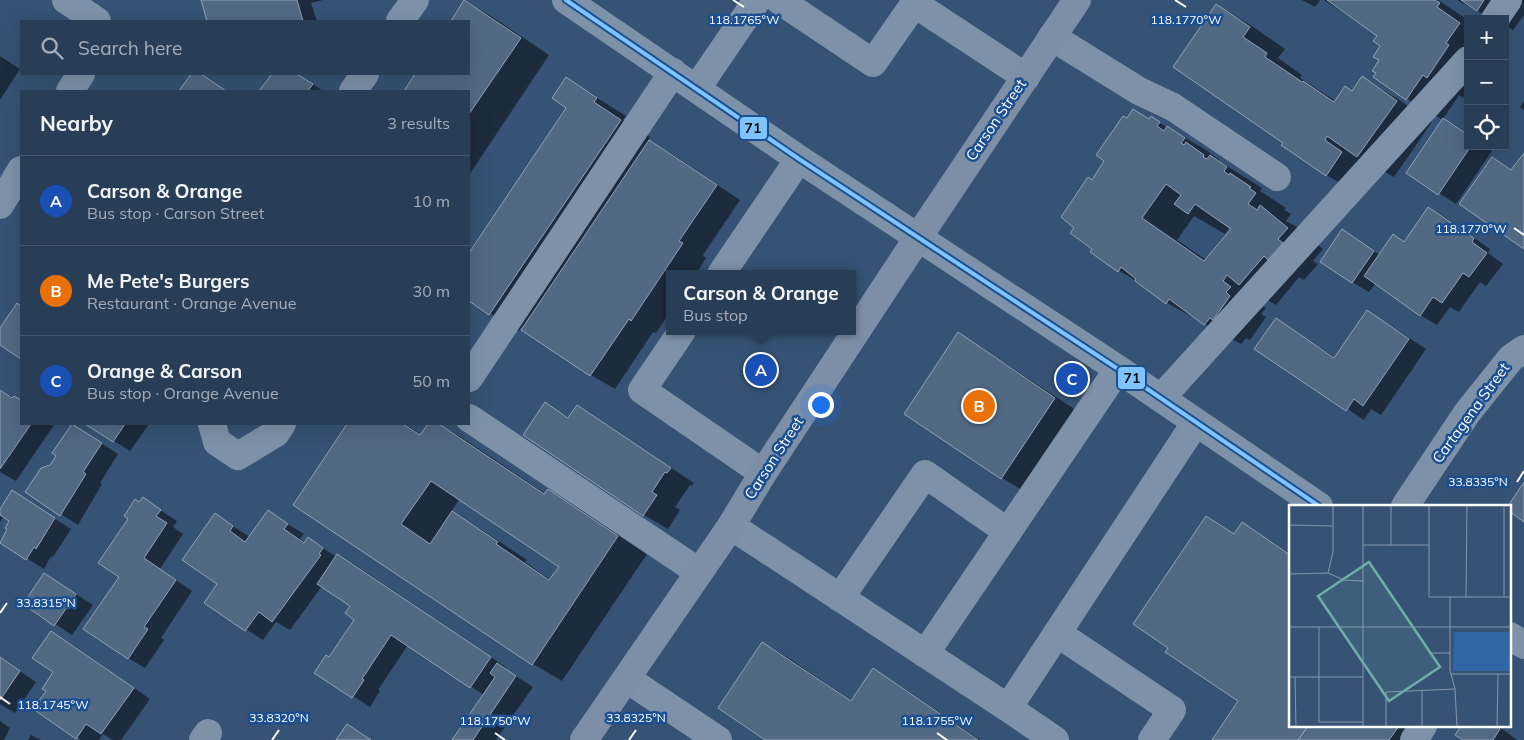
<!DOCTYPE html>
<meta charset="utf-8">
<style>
:root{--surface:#283e57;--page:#30455d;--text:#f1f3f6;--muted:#a5aeba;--line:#44576d;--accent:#d6ab8b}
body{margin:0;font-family:Mulish,sans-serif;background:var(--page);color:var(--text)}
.controls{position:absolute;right:15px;top:15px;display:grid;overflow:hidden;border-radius:0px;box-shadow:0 5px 20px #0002}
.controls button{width:45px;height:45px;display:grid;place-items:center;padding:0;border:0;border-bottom:1px solid var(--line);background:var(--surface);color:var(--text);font:25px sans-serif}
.you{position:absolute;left:820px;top:404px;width:18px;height:18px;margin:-12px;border:4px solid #fff;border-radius:50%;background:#1a73e8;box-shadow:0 0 0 8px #1a73e833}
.badge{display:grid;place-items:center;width:32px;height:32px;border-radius:50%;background:var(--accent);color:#fff;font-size:16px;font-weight:700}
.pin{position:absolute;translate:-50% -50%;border:2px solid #fff;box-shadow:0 1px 5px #0006}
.popup{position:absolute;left:666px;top:270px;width:190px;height:65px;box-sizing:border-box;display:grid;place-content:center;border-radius:0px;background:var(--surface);filter:drop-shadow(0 1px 4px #0005);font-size:16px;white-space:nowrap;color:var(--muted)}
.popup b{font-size:19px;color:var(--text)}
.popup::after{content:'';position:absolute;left:50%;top:100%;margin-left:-10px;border:10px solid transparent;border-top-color:var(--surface)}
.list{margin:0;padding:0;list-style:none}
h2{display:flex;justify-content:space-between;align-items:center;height:65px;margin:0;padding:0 20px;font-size:21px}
h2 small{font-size:16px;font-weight:400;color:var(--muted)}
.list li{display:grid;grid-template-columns:32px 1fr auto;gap:15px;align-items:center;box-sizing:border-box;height:90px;padding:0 20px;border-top:1px solid var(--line)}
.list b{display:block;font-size:19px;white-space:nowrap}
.list p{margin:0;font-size:16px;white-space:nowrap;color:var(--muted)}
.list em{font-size:16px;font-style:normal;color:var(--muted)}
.icon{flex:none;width:28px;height:28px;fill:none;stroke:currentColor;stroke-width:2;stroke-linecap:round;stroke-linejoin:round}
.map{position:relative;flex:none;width:1524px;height:740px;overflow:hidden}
.search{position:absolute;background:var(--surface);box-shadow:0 5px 20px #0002;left:20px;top:20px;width:450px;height:55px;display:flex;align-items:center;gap:12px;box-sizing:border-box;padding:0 18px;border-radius:0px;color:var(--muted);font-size:19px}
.panel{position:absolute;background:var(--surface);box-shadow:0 5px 20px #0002;left:20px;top:90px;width:450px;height:335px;border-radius:0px}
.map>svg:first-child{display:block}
.shadow{fill:#0007;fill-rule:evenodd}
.building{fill:#526984;stroke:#92a2b6;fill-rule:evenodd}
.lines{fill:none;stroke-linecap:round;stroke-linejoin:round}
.minor{stroke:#7d92a8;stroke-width:28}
.major{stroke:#7d8ea7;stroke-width:28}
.bus-1-casing{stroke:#1b4f8f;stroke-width:8}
.bus-1{stroke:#80c4ff;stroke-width:4}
.ticks{fill:none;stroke:#fff;stroke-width:2}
.labels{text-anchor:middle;stroke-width:5;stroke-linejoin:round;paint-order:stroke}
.street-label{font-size:15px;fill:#fff;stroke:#1b4f8f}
.inset-road{fill:none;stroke:#8697ac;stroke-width:1}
.view{fill:#6fada8;fill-opacity:0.15;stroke:#6fada8;stroke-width:2.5}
.inset-edge{fill:none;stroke:#fff;stroke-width:2.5}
.ticks-label{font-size:12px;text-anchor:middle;fill:#fff;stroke:#1b4f8f;stroke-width:5;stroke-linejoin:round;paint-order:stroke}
.line-badge{stroke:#1b4f8f;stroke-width:2}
.pale-badge-label{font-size:14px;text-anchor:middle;font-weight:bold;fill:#111}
</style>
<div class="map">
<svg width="1524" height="740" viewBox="0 0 1524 740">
<rect width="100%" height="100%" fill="#365274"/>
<path class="shadow" d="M202,0H323L311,3L317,21H208Z
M1302,0H1320L1315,7Z
M1324,0H1438L1468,20V92L1464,98L1459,95L1443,119L1468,134V146H1485L1492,151L1456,204L1408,173L1443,120L1407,99L1375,77L1377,73L1382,46L1378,35Z
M1457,0H1524V15L1513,30Z
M465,1L494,18L549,55L469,175V91H404L416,74H469V21H451Z
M1216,5L1252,26L1285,49L1278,58L1302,75L1300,78L1336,101L1353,92L1362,78L1398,99L1432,122L1394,177L1362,159V195L1326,175L1285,143Z
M0,56L20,69L0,100Z
M193,74H199L227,91H181Z
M273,74H298L323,91H261Z
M567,79L626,116L623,120L650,137L648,140L673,155L740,200L703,255L706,258L696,274H670V312L656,333L653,332L615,389L591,375L521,328L519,331L469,300V255L568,107Z
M1524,101V110L1520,107Z
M1151,118L1203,148L1220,160L1219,161L1262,188L1260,191L1286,208L1284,210L1291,214L1286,221L1297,227L1323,249L1313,261L1318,264L1304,280L1299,277L1276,305L1262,297L1258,302L1266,308L1261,314L1266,317L1250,340L1246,338L1241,344L1167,303L1140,283L1118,270L1093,248L1076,227L1092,181L1106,160L1127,120H1150ZM1194,216L1225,234L1230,226L1233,228L1206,260L1177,240Z
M1429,208L1446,218L1490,249L1488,253L1503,264L1486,286L1480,282L1459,312L1450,307L1437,325L1420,315L1376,283L1369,292L1352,282L1343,231L1380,255L1394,236L1405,242Z
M17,304L21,307V358L0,343V330Z
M1368,311L1426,349L1381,415L1371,409L1364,420L1256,348L1276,319L1336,358Z
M959,334L982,348L1079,412L1025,492L1002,478L905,414Z
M0,391L21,401V424L54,425L16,481L0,472Z
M546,404L570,418L577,407L601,421L694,483L692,486L690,485L675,507L680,510L668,529L644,515Z
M87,424H149L130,451Z
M348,424H405L422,435L429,424H438L461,437L546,494L548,490L577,507L647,554L562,681L533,664L294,504ZM460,498L560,566L551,580L525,562L527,560L482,530L451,512Z
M73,425L118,454L100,483L102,484L78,525L26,492L51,466Z
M143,499L177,521L173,527L183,534L160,569L192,591L161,638L164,640L145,668L128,658L121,577L140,504Z
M29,502L71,529L53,557L51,556L44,569L1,542L11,521L4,516L0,522V507L2,508Z
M268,512L304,534L300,539L305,543L308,539L337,557L338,555L355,565L507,668L506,670L533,687L496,740H454L484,695L408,645L378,690L380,691L370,707L316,672L330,658L356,619L352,606L322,586L290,630L276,622L263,640L206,603L219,584L215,515L250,537Z
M1207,517L1235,534L1242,524L1290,554V726H1432L1423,740H1214L1240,701Z
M44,574L93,605L72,635L24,604Z
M51,633L68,642L150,699L121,740H113L103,734L99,740H81L77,737L48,691L55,672Z
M763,643L787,657L852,701L873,670L897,684L980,740H768Z
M0,658L36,682L15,713L0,704Z
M0,721L10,728L4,740H0Z
M1462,726H1498L1517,740H1465Z
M31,735L41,740H28Z"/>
<path class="building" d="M201,0H297L303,21H207Z
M464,0L521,38L469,114V91H404L415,74H469V21H451Z
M1327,0H1435L1440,3L1437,7L1460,23L1446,43L1449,45L1427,78L1423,75L1406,100L1373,77L1376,73L1372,71L1379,60L1373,57L1380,46L1373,41L1377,36Z
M1461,0H1484L1477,11Z
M1216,4L1250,27L1243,37L1267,53L1265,57L1302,82L1303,81L1334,102L1345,86L1352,91L1362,76L1397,101L1357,157L1327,136L1325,140L1342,152L1326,176L1281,145L1283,143L1173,67Z
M191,74H201L226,91H179Z
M272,74H297L313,84L308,91H259Z
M566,77L597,98L594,102L621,120L489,315L469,301V253L566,108L552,98Z
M1133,109L1149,119L1151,116L1160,122L1157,126L1164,131L1167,126L1185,138L1181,143L1184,145L1186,142L1204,155L1203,157L1207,159L1210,155L1227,167L1224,171L1229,175L1230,173L1251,187L1249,188L1256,193L1248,204L1257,210L1260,205L1288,228L1278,239L1283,243L1268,260L1264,256L1239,285L1227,275L1223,281L1231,287L1226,292L1230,296L1213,320L1210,318L1204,325L1169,299L1166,304L1135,281L1136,279L1121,267L1118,272L1090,252L1092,249L1070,233L1074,228L1061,217L1088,177L1092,180L1104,161L1096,155L1123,116L1127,118ZM1166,184L1181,195L1174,204L1188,214L1195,204L1231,229L1204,261L1142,218Z
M1443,118L1468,135V146H1471L1438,195L1406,173Z
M649,140L717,185L679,241L683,243L631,321L629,319L590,376L521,330Z
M1524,153V249L1459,204L1492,157L1511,170Z
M1428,207L1474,238L1472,242L1487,253L1469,277L1463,273L1442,303L1433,297L1420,316L1364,276L1393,234L1404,242Z
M1342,229L1374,251L1352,283L1320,262Z
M17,303L21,306V359L0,345V328Z
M1367,310L1409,339L1363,406L1354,399L1346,411L1254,349L1276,318L1334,358Z
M958,332L1055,398L1001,479L904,414Z
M0,390L12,398L14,396L21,400L20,402L21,403V424H31L0,469Z
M545,402L568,418L577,405L671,468L667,473L665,472L652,492L657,495L643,516L523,435Z
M72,424L102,443L83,472L86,474L60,516L25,492L41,468L50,465L56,456L52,453Z
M85,424H125L113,442Z
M347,424H403L420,435L428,424H439L544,494L548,489L618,536L532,665L293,505ZM431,481L559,567L549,580L496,544L498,542L452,511L430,544L401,524Z
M1524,482V522L1510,512V506H1508Z
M12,490L55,518L36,549L34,547L26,560L0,543L7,529L5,528L9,521L0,515V509Z
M143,497L161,510L156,516L167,523L144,558L176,580L144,627L148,629L128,659L83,629L119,577L98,563L128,519L124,516L135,499L139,502Z
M268,510L288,524L284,529L304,543L308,537L323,548L319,554L321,555L272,622L259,612L245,631L204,603L217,584L182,560L215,513L233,526L230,531L245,542Z
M1206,516L1234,534L1242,522L1290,555V726H1308L1298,740H1212L1238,701L1165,652L1168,648L1133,624Z
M337,554L491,657L470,688L391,635L362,679L364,680L352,698L314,673L326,655L329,657L354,620L345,613L350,606L317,584Z
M44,573L76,594L54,626L23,604Z
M51,631L134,688L101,734L86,724L76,739L33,709L46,691L42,689L53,672L32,658Z
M762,642L851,701L873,668L978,740H765L718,708Z
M0,657L20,671L0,700Z
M497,663L516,676L473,740H452L495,677L490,673Z
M347,724L371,740H336Z
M1308,726H1399L1389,740H1298Z
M1461,726H1497L1500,729L1493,740H1463L1455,735Z"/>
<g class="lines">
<path class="minor" d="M66,0L97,21
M566,0L799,159L1118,369L1319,506
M779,0L873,63L917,0
M915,4L1026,77
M1495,19L1508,0
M400,21L415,0
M1052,37L1139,91L1173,107L1277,177
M697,88L757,0
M70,91L81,74
M353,91L365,74
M0,205L21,170
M721,274L799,159
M682,331L642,390L763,473
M469,378L673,72
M1161,398L1468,60
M469,418L699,572
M212,424L217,442L238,456L276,433L282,424
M1405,506L1467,413L1511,358L1524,349
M731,526L1008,708L1196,422
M840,598L925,474L1008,532
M1057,633L1172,710L1152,740
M1510,636L1524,645
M925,654L1118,369
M627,679L718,740
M1008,708L1055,740
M203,740L208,733
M1414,740L1423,726"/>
<path class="major" d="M584,740L731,526L763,473L919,236L1077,0"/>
<g class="bus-1-casing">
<path id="bus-1" d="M566,0L799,159L1118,369L1319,506"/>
</g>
<use href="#bus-1" class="bus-1"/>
</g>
<path class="ticks" d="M733,0L744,7M1175,0L1186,7M1514,228L1524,235M1517,482L1524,471M0,613L7,603M0,697L10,704M495,733L505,740M937,733L947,740M272,740L279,730M629,740L636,730"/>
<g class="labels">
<g class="street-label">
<text transform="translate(996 120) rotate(-56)" y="5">Carson Street</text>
<text transform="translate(1471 413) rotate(-54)" y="5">Cartagena Street</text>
<text transform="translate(774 458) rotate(-57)" y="5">Carson Street</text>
</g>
</g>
<g transform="translate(1289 505)">
<rect width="222" height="222" fill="#365274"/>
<path d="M165,127H222V166H164Z" fill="#2f66a5"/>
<path class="inset-road" d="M74,0V222M102,0V40M140,0V92H223M0,20L44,21M74,40H140M39,68L44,47V0M0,69L39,68L55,75L74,76M161,92V165L166,184L168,222M177,92L178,0M215,92V0M0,122H223M30,122V217H74M141,148H161M161,169H223M0,172H74M6,172L7,222M133,186V222M97,222V187L166,184M208,222L209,169"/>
<path class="view" d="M80,57L151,162L100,196L29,91Z"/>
<rect width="222" height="222" class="inset-edge"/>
</g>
<g class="ticks-label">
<text x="744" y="24">118.1765°W</text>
<text x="1186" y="24">118.1770°W</text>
<text x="1471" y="233">118.1770°W</text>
<text x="1478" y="486">33.8335°N</text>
<text x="46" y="607">33.8315°N</text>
<text x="53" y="709">118.1745°W</text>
<text x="279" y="722">33.8320°N</text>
<text x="636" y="722">33.8325°N</text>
<text x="495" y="725">118.1750°W</text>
<text x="937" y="725">118.1755°W</text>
</g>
<g class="line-badge">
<rect x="739" y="116" width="29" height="24" rx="5" fill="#80c4ff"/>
<rect x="1117" y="366" width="29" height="24" rx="5" fill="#80c4ff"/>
</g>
<g class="pale-badge-label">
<text x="753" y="133">71</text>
<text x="1132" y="383">71</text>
</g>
</svg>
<div class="controls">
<button>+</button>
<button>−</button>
<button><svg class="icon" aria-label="locate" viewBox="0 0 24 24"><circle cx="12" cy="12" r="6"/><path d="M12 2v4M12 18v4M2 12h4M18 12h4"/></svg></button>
</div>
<div class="you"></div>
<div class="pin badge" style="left:761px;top:370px;background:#1a4fb4">A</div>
<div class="popup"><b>Carson &amp; Orange</b>Bus stop</div>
<div class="pin badge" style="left:979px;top:406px;background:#e8710a">B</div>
<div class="pin badge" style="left:1072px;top:379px;background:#1a4fb4">C</div>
<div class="search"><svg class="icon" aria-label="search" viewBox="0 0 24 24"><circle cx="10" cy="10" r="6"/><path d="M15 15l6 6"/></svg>Search here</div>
<section class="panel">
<h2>Nearby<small>3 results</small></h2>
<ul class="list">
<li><span class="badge" style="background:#1a4fb4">A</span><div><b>Carson &amp; Orange</b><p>Bus stop · Carson Street</p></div><em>10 m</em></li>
<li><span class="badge" style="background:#e8710a">B</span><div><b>Me Pete's Burgers</b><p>Restaurant · Orange Avenue</p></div><em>30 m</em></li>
<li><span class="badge" style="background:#1a4fb4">C</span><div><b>Orange &amp; Carson</b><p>Bus stop · Orange Avenue</p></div><em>50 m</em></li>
</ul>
</section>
</div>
